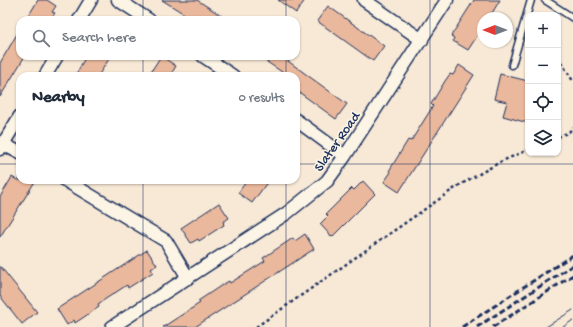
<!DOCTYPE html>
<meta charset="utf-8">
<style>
:root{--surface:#fff;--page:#f6f6f7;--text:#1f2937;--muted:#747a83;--line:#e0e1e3}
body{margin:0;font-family:"Gochi Hand",sans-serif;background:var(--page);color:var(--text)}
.controls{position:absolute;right:12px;top:12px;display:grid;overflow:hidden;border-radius:8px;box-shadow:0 1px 3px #0004}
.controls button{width:36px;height:36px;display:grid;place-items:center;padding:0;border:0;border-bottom:1px solid var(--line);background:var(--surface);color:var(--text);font:20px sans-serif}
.compass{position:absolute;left:477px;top:12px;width:36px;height:36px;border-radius:50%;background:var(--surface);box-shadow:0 1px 3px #0004;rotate:270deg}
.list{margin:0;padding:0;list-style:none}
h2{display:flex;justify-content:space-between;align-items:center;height:52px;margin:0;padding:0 16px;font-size:17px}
h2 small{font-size:13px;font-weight:400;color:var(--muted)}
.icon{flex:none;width:22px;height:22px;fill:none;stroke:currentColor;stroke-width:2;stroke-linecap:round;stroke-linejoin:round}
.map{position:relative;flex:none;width:573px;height:327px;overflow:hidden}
.search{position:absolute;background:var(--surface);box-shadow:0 1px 3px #0004;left:16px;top:16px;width:284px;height:44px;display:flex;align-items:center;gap:10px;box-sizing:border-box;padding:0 14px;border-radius:12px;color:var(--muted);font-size:15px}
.panel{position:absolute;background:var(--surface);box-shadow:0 1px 3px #0004;left:16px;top:72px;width:284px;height:112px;border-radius:12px}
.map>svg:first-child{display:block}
.building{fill:#eab89c;stroke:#1b2f5e}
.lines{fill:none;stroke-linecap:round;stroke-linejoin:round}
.service-casing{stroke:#1b2f5e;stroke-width:9}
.minor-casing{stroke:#1b2f5e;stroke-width:15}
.path{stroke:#1b2f5e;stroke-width:2.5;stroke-dasharray:3 3;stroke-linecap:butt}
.service{stroke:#fcf5e5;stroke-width:6}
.minor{stroke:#fcf5e5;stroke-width:12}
.tram{stroke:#1b2f5e;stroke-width:1}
.rail{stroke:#1b2f5e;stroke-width:3;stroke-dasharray:6 3;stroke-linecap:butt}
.grid{fill:none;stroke:#1b2f5e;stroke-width:1;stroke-opacity:0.55}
.labels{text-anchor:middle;stroke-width:3;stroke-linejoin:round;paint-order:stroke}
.street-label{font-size:14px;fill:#1b2f5e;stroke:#fcf5e5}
</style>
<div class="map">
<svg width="573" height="327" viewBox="0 0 573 327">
<rect width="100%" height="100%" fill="#f8e9d6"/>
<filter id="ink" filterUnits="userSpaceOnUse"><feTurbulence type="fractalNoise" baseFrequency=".025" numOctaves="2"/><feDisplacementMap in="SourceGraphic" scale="8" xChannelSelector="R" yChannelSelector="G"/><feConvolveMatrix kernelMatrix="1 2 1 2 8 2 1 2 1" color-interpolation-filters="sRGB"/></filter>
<g filter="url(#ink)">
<path class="building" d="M38,0H47L56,6L52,12L55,13L50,20H26Z
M162,0H197L228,20H194Z
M278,0H305L296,13Z
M474,0H500L489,18H483V27L468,50L453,41L454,38L451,36Z
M328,6L384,46L373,61L317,21Z
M20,29V56H25L0,97V63Z
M86,56H111L98,76H75Z
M161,56L176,66L170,76H148Z
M258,56H281L347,104L336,119L296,90V76H288Z
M459,65L474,75L399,192L384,182L391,172L389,171L408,140L411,141L433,106L431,104L445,81L450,74L453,75Z
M500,74L528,81V123L503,116L507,102L494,99Z
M12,177L17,180H36L0,237V197Z
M247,180H269L252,203L238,193Z
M363,181L375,194L332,237L320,224L328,216L326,214L352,188L354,190Z
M219,203L229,218L223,222L224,225L199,241L198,239L191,243L181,228Z
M305,234L314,249L195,327H163L200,303L198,301L222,285L229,281L230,283L265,261L263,258L293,238L295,241Z
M147,250L157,265L151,269L153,272L128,288L127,285L98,304L99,307L75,323L74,320L67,325L57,309Z
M0,266L37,312L22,324L0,296Z"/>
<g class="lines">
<g class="service-casing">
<path id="service" d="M545,0L573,18
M512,65L531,0"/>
</g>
<g class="minor-casing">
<path id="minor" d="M118,0L149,20
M364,0L422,40
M79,20L91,0
M203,56L233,76
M45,76L57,56
M296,120L345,156
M3,144L20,153
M0,149L20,116
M65,180L166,241L188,278
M112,327L287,213L327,181L345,156L447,0"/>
</g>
<path class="path" d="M558,57L573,81
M558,137L569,132L573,127
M256,327L458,186L502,161L528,150"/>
<use href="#service" class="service"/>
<use href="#minor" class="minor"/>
<path class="tram" d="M546,327L573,310
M563,327L573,320"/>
<path class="rail" d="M462,327L573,255
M477,327L573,265
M493,327L573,275"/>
</g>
</g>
<path class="grid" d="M143,0V20M286,0V20M430,0V327M143,56V76M286,56V76M0,164H20M296,164H573M143,180V327M286,180V327"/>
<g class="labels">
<g class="street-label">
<text transform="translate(336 141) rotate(-55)" y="5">Slater Road</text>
</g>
</g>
</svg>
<div class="controls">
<button>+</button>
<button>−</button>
<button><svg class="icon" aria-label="locate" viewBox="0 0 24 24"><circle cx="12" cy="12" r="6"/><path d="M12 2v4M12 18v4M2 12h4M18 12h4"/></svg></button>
<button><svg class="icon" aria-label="layers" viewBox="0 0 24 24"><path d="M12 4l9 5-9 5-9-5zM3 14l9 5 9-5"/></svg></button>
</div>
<svg class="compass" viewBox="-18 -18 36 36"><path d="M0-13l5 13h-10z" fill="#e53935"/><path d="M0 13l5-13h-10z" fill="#747a83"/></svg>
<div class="search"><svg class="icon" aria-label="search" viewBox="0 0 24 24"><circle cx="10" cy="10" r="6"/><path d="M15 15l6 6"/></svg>Search here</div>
<section class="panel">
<h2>Nearby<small>0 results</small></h2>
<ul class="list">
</ul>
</section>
</div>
